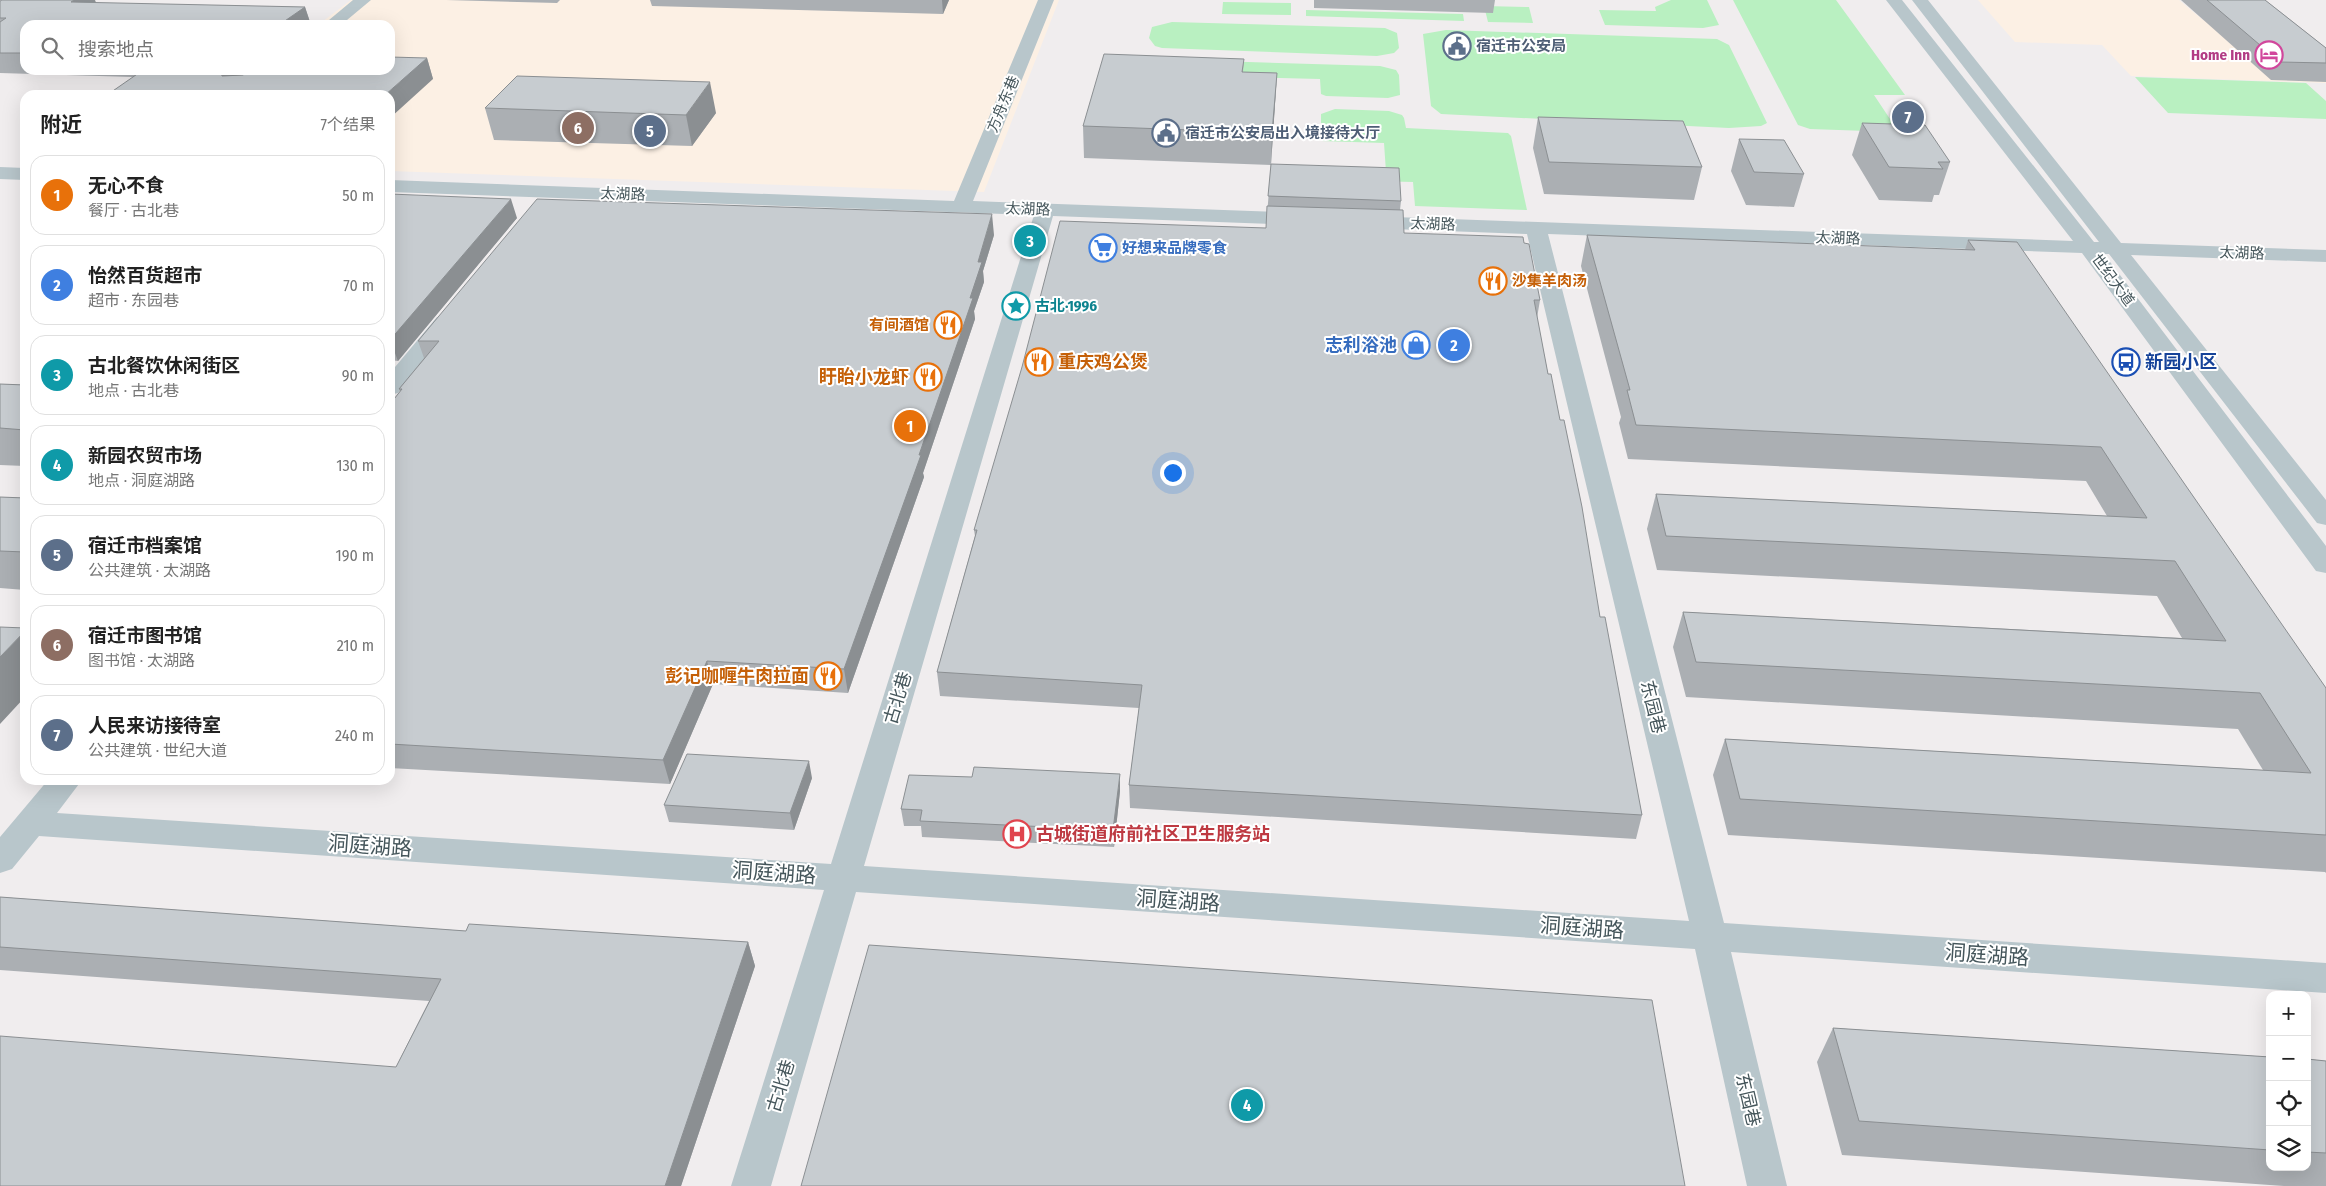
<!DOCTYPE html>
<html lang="zh">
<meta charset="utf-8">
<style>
:root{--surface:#fff;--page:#f2f2f2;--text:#222;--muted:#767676;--line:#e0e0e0;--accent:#db2777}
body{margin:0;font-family:"Fira Sans Condensed","Noto Sans SC",sans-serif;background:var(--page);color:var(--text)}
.controls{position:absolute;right:15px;bottom:15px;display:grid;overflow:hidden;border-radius:10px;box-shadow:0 5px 20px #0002}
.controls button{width:45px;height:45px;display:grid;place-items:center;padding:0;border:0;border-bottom:1px solid var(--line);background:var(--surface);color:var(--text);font:25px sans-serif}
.you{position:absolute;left:1172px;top:472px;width:18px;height:18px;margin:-12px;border:4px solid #fff;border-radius:50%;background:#1a73e8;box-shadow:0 0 0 8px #1a73e833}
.badge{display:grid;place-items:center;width:32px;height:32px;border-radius:50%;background:var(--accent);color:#fff;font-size:16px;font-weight:700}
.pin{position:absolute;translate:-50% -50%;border:2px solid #fff;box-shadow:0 1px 5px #0006}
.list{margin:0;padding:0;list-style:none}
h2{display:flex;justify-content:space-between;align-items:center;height:65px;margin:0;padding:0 20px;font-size:21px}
h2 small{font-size:16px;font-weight:400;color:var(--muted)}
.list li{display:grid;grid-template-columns:32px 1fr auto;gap:15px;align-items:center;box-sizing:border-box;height:80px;margin:0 10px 10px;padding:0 10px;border:1px solid var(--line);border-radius:15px}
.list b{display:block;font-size:19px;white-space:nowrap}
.list p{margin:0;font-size:16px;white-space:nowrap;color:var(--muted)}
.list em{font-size:16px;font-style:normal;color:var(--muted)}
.icon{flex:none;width:28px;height:28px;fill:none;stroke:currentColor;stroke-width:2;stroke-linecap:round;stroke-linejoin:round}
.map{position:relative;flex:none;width:2326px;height:1186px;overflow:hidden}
.search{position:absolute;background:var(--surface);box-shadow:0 5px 20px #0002;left:20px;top:20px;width:375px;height:55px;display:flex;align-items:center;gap:12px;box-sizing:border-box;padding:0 18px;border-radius:15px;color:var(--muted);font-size:19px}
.panel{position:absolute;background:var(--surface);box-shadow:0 5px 20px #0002;left:20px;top:90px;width:375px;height:695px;border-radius:15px}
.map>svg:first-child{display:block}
.commercial{fill:#fcf0e4}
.green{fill:#b9f0c1}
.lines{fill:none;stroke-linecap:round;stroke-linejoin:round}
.minor{fill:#b8c6cb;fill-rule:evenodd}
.wall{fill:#abafb3}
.shaded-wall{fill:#8b8f92}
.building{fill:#c7ccd0;stroke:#8b8f92}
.labels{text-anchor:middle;stroke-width:4;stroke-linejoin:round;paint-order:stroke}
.far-service-label{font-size:15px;font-weight:bold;fill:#4e5e75;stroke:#fff;text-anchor:start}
.far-hotel-label{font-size:15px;font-weight:bold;fill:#b23c85;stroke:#fff;text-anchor:end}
.far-street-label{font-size:15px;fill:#45565b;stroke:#fff}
.far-shop-label{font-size:15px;font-weight:bold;fill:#366cbe;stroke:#fff;text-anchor:start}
.far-food-label{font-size:15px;font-weight:bold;fill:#c56008;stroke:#fff;text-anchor:start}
.far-culture-label{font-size:15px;font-weight:bold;fill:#0d838f;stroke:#fff;text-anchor:start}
.shop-label{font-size:18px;font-weight:bold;fill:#366cbe;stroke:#fff;text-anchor:end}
.food-label{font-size:18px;font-weight:bold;fill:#c56008;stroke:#fff;text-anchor:end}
.transit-label{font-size:18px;font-weight:bold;fill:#164399;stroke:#fff;text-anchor:start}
.street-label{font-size:18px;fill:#45565b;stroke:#fff}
.health-label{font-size:18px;font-weight:bold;fill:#be3a42;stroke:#fff;text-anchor:start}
.near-street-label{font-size:21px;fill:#45565b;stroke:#fff}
</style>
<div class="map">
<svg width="2326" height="1186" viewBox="0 0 2326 1186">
<rect width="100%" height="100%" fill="#f0edee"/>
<path class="commercial" d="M351,0H1059L984,192L390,171V95H225L390,70V25H318Z
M1978,0H2179L2203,20L2326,70V83L2131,76L2102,45L2015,42Z"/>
<path class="green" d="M1671,0H1707L1719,25L1703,28L1605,25L1599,10L1656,11L1655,7Z
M1733,0H1836L1905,95H1874L1896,128V132L1810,129L1798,125Z
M1223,2L1291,3V15L1222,14Z
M1484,6L1529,7L1533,23L1488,22Z
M1306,10L1463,14L1464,21L1306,16Z
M1172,22L1385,28L1397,33L1399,48L1394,53L1377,56L1162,48L1155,46L1149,38L1152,27Z
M1446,30L1717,39L1729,45L1767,123L1761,126L1729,128L1441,114L1431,106L1423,34Z
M1119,58L1380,66L1396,70L1399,75L1400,95L1388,98L1326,96L1321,94L1320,79L1103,74Z
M2135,77L2306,83L2326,101V119L2168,113Z
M1335,109L1389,111L1402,115L1404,118L1406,128L1508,133L1511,136L1527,210L1415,206L1413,182L1333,180L1386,172L1384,143L1321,141V114Z"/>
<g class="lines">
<path class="minor" d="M353,0H371L341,25H323Z
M1038,0H1054L973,201L1303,213L1310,215L1313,219L1310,223L1303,225L1053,216L864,866L1689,921L1527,234L1366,228L1359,226L1356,222L1359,218L1366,216L2073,241L1886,0H1902L2094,242H2099L1912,0H1928L2121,243L2326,250V262L2131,255L2326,500V525L2317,523L2109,254H2104L2326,546V573L2316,571L2082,253L1548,234L1724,923L2326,963V993L1731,952L1787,1186H1747L1695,949L856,892L771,1186H731L824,890L39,836L12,869L0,873V837L48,780H82L57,813L831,864L1034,215L390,192V180L954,201Z
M0,167L25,168V180L0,179Z
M445,315L453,317L456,322L398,393L390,395V373L437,317Z"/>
</g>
<path class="wall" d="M446,0H560L557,3Z
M650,0H949L943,14L652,6Z
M1314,0H1495L1493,13L1314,8Z
M2181,0H2265L2326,48V82L2271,80Z
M0,1L305,7L311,25H25V70H390L427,58L433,79L132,77L0,73Z
M1244,59L1243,72L1277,73L1271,164L1401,201L1400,210L1404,233L1540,300L1537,318L1548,374L1642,815L1636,839L1130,808L1129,785L1139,708L940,696L937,672L975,536L974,530L1266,228L1271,165L1084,158L1083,126Z
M485,108L716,113L692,146L494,140Z
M1538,117L1702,167L1694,200L1544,194L1533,148Z
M1862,123L1950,162L1939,195H1934L1932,202L1879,200L1852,155Z
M1739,139L1804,174L1794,207L1746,205L1731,171Z
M390,194L517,218L398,361L390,360Z
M994,235L983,271L984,282L974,311L975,319L923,473L924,477L848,693L713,684L670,784L390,768V404L400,392L399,389L424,358L418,341Z
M1587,235L1965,250L1968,240L2326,688V873L2325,872L1728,835L1713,775L1725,739L2263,770L2238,729L1686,697L1673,647L1683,612L2182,638L2157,596L1657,570L1647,529L1656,494L2107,516L2086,481L1628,459L1619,423L1621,417L1581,266Z
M0,384L25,385V466L0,465Z
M0,497L25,498V590L0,588Z
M812,778L794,830L669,822L664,805Z
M1120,791L1114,847L922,837L921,826H904L901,809Z
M0,897L466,931L748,942L755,966L681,1186H0L396,1067L429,1001L0,970Z
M1833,1028L2270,1057V1167H2307V1059L2326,1061V1186H2284L1842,1155L1817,1062Z"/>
<path class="shaded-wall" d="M74,0H95L99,10L71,2Z
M942,0H949L943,14Z
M305,7L311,25H279Z
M427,58L433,79L390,118V95H385Z
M224,70H254L229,94L221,72Z
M1277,73L1275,104L1271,165L1272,133Z
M710,82L716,113L692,146L686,115Z
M511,199L517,218L398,361L390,340Z
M992,214L994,235L983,271L984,282L974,311L975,319L923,473L924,477L848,693L844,669L919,455L970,298L978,262Z
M25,631V697L0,724V657Z
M707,661L713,684L670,784L663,760Z
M809,761L812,778L794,830L790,813Z
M1120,774V791L1114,847L1113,830Z
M748,942L755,966L681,1186H665Z"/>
<path class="building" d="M2,0H74L71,2L305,7L279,25H25V53H0V22L6,18H0V1Z
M2207,0H2265L2326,48V63L2280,62Z
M1104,54L1244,59L1242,72L1277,73L1272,133L1083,126Z
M390,57L427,58L385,95H107L143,70H224L221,72L222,76L243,75L250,70H390Z
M517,76L710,82L686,115L485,108Z
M1538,117L1683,121L1702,167L1549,162Z
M1862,123L1925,125L1950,162H1938L1943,169L1889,167Z
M1739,139L1784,140L1804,174L1754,172Z
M1271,164L1399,168L1401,201L1268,196Z
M390,194L511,199L390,340Z
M537,199L992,214L978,262H982L970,298H973L919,455H921L844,669L707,661L663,760L390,744V404L402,389H399L439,341H418Z
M1267,206L1403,210L1404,233L1523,237L1524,243L1529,244L1540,300H1534L1548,374H1551L1560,420H1564L1582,507L1600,617H1605L1642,815L1129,785L1142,685L937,672L977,530H974L1022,367L1060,221L1266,228Z
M1587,235L1975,250L1968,240L2017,242L2326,688V835L1740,799L1725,739L2311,773L2260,693L1696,662L1683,612L2226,641L2175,561L1666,536L1656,494L2147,518L2101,447L1636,425L1627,390H1630Z
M0,384L25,385V430L0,428Z
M0,497L25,498V552L0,551Z
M0,627L25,628V631L0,657Z
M687,754L809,761L790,813L664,805Z
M974,767L1120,774L1113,830L920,821L922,810L901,809L909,775L972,777Z
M0,897L466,931L469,924L748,942L665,1186H0V1036L396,1067L441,979L0,947Z
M869,945L1652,1000L1685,1186H801Z
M1833,1028L2270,1057V1150L1859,1121Z
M2307,1059L2326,1061V1153L2307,1152Z"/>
<defs>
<g id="civic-ring" transform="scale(1.4375)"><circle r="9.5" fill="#fff" stroke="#5c6f8a" stroke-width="1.5"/><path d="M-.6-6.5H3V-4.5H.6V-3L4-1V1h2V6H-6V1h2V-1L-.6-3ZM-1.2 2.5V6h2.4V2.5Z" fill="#5c6f8a"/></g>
<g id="hotel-ring" transform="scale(1.4375)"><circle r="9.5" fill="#fff" stroke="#d1479c" stroke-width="1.5"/><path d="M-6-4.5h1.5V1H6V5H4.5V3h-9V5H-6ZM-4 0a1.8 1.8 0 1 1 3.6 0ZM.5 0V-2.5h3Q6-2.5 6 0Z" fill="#d1479c"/></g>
<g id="supermarket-ring" transform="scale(1.4375)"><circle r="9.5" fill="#fff" stroke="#3f7fe0" stroke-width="1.5"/><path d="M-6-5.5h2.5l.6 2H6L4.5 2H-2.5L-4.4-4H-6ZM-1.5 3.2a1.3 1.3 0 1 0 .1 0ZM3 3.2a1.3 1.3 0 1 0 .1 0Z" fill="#3f7fe0"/></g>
<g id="restaurant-ring" transform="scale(1.4375)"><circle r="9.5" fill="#fff" stroke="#e8710a" stroke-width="1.5"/><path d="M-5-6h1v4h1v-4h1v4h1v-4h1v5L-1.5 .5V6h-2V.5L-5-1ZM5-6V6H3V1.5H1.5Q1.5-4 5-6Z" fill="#e8710a"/></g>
<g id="sight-ring" transform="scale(1.4375)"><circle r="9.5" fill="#fff" stroke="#0f9aa8" stroke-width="1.5"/><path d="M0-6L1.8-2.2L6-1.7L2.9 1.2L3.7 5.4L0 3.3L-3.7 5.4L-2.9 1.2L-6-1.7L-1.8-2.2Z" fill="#0f9aa8"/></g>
<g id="shop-ring" transform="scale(1.4375)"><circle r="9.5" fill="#fff" stroke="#3f7fe0" stroke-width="1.5"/><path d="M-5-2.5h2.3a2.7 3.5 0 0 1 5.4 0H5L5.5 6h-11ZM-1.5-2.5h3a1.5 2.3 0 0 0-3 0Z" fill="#3f7fe0"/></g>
<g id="bus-ring" transform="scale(1.4375)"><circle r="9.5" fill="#fff" stroke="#1a4fb4" stroke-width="1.5"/><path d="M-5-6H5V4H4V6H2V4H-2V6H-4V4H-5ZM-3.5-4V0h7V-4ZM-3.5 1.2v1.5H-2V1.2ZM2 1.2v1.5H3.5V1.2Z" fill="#1a4fb4"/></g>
<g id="hospital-ring" transform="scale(1.4375)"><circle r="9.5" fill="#fff" stroke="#e0444e" stroke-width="1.5"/><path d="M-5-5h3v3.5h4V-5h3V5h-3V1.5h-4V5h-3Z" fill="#e0444e"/></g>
</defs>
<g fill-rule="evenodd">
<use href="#civic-ring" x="1457" y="46"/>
<use href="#hotel-ring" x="2269" y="55"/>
<use href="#civic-ring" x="1166" y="133"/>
<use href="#supermarket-ring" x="1103" y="248"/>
<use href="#restaurant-ring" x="1493" y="281"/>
<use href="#sight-ring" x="1016" y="306"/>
<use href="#restaurant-ring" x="948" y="325"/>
<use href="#shop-ring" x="1416" y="345"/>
<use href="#restaurant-ring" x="1039" y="362"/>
<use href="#bus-ring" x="2126" y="362"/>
<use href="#restaurant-ring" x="928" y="377"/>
<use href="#restaurant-ring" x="828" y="676"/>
<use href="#hospital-ring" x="1017" y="834"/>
</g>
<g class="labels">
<g class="far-service-label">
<text x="1476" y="51">宿迁市公安局</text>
<text x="1185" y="138">宿迁市公安局出入境接待大厅</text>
</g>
<g class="far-hotel-label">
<text x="2250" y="60">Home Inn</text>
</g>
<g class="far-street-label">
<text transform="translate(1003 104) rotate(-67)" y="5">方舟东巷</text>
<text transform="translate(623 194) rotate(2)" y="5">太湖路</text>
<text transform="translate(1028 209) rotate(2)" y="5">太湖路</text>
<text transform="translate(1433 224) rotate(2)" y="5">太湖路</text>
<text transform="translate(1838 238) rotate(2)" y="5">太湖路</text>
<text transform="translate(2242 253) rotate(2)" y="5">太湖路</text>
<text transform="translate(2113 280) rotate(53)" y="5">世纪大道</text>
</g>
<g class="far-shop-label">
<text x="1122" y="253">好想来品牌零食</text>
</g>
<g class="far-food-label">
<text x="1512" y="286">沙集羊肉汤</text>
<text x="929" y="330" text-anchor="end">有间酒馆</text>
</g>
<g class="far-culture-label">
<text x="1035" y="311">古北·1996</text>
</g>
<g class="shop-label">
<text x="1397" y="351">志利浴池</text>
</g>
<g class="food-label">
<text x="1058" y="368" text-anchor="start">重庆鸡公煲</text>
<text x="909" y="383">盱眙小龙虾</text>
<text x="809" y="682">彭记咖喱牛肉拉面</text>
</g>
<g class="transit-label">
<text x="2145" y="368">新园小区</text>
</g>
<g class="street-label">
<text transform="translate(898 698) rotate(-73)" y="6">古北巷</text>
<text transform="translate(1653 707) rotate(76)" y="6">东园巷</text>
<text transform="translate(781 1086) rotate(-73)" y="6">古北巷</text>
<text transform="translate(1748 1100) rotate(77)" y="6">东园巷</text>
</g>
<g class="health-label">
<text x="1036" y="840">古城街道府前社区卫生服务站</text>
</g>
<g class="near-street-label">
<text transform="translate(370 846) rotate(4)" y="7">洞庭湖路</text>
<text transform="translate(774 873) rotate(4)" y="7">洞庭湖路</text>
<text transform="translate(1178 901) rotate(4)" y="7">洞庭湖路</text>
<text transform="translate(1582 928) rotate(4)" y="7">洞庭湖路</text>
<text transform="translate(1987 955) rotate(4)" y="7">洞庭湖路</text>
</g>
</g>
</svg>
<div class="controls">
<button>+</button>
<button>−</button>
<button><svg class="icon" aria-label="locate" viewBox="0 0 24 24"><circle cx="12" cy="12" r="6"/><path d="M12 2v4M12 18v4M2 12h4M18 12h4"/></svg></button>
<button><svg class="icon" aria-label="layers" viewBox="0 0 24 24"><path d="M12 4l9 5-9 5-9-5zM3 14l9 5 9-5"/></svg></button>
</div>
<div class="you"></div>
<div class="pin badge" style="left:910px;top:426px;background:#e8710a">1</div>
<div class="pin badge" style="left:1454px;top:345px;background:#3f7fe0">2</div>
<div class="pin badge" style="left:1030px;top:241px;background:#0f9aa8">3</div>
<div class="pin badge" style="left:1247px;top:1105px;background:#0f9aa8">4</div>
<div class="pin badge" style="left:650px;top:131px;background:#5c6f8a">5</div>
<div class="pin badge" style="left:578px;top:128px;background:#8d6e63">6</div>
<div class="pin badge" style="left:1908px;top:117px;background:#5c6f8a">7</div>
<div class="search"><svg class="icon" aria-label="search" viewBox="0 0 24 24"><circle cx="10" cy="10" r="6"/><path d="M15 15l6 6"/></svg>搜索地点</div>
<section class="panel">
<h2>附近<small>7个结果</small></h2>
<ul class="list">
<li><span class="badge" style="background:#e8710a">1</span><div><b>无心不食</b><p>餐厅 · 古北巷</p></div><em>50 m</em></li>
<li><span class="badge" style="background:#3f7fe0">2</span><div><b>怡然百货超市</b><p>超市 · 东园巷</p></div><em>70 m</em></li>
<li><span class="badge" style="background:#0f9aa8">3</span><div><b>古北餐饮休闲街区</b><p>地点 · 古北巷</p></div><em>90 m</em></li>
<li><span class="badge" style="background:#0f9aa8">4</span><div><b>新园农贸市场</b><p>地点 · 洞庭湖路</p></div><em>130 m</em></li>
<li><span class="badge" style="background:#5c6f8a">5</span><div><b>宿迁市档案馆</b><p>公共建筑 · 太湖路</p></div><em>190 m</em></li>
<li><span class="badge" style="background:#8d6e63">6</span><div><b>宿迁市图书馆</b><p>图书馆 · 太湖路</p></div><em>210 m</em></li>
<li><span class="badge" style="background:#5c6f8a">7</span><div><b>人民来访接待室</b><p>公共建筑 · 世纪大道</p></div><em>240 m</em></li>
</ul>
</section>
</div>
